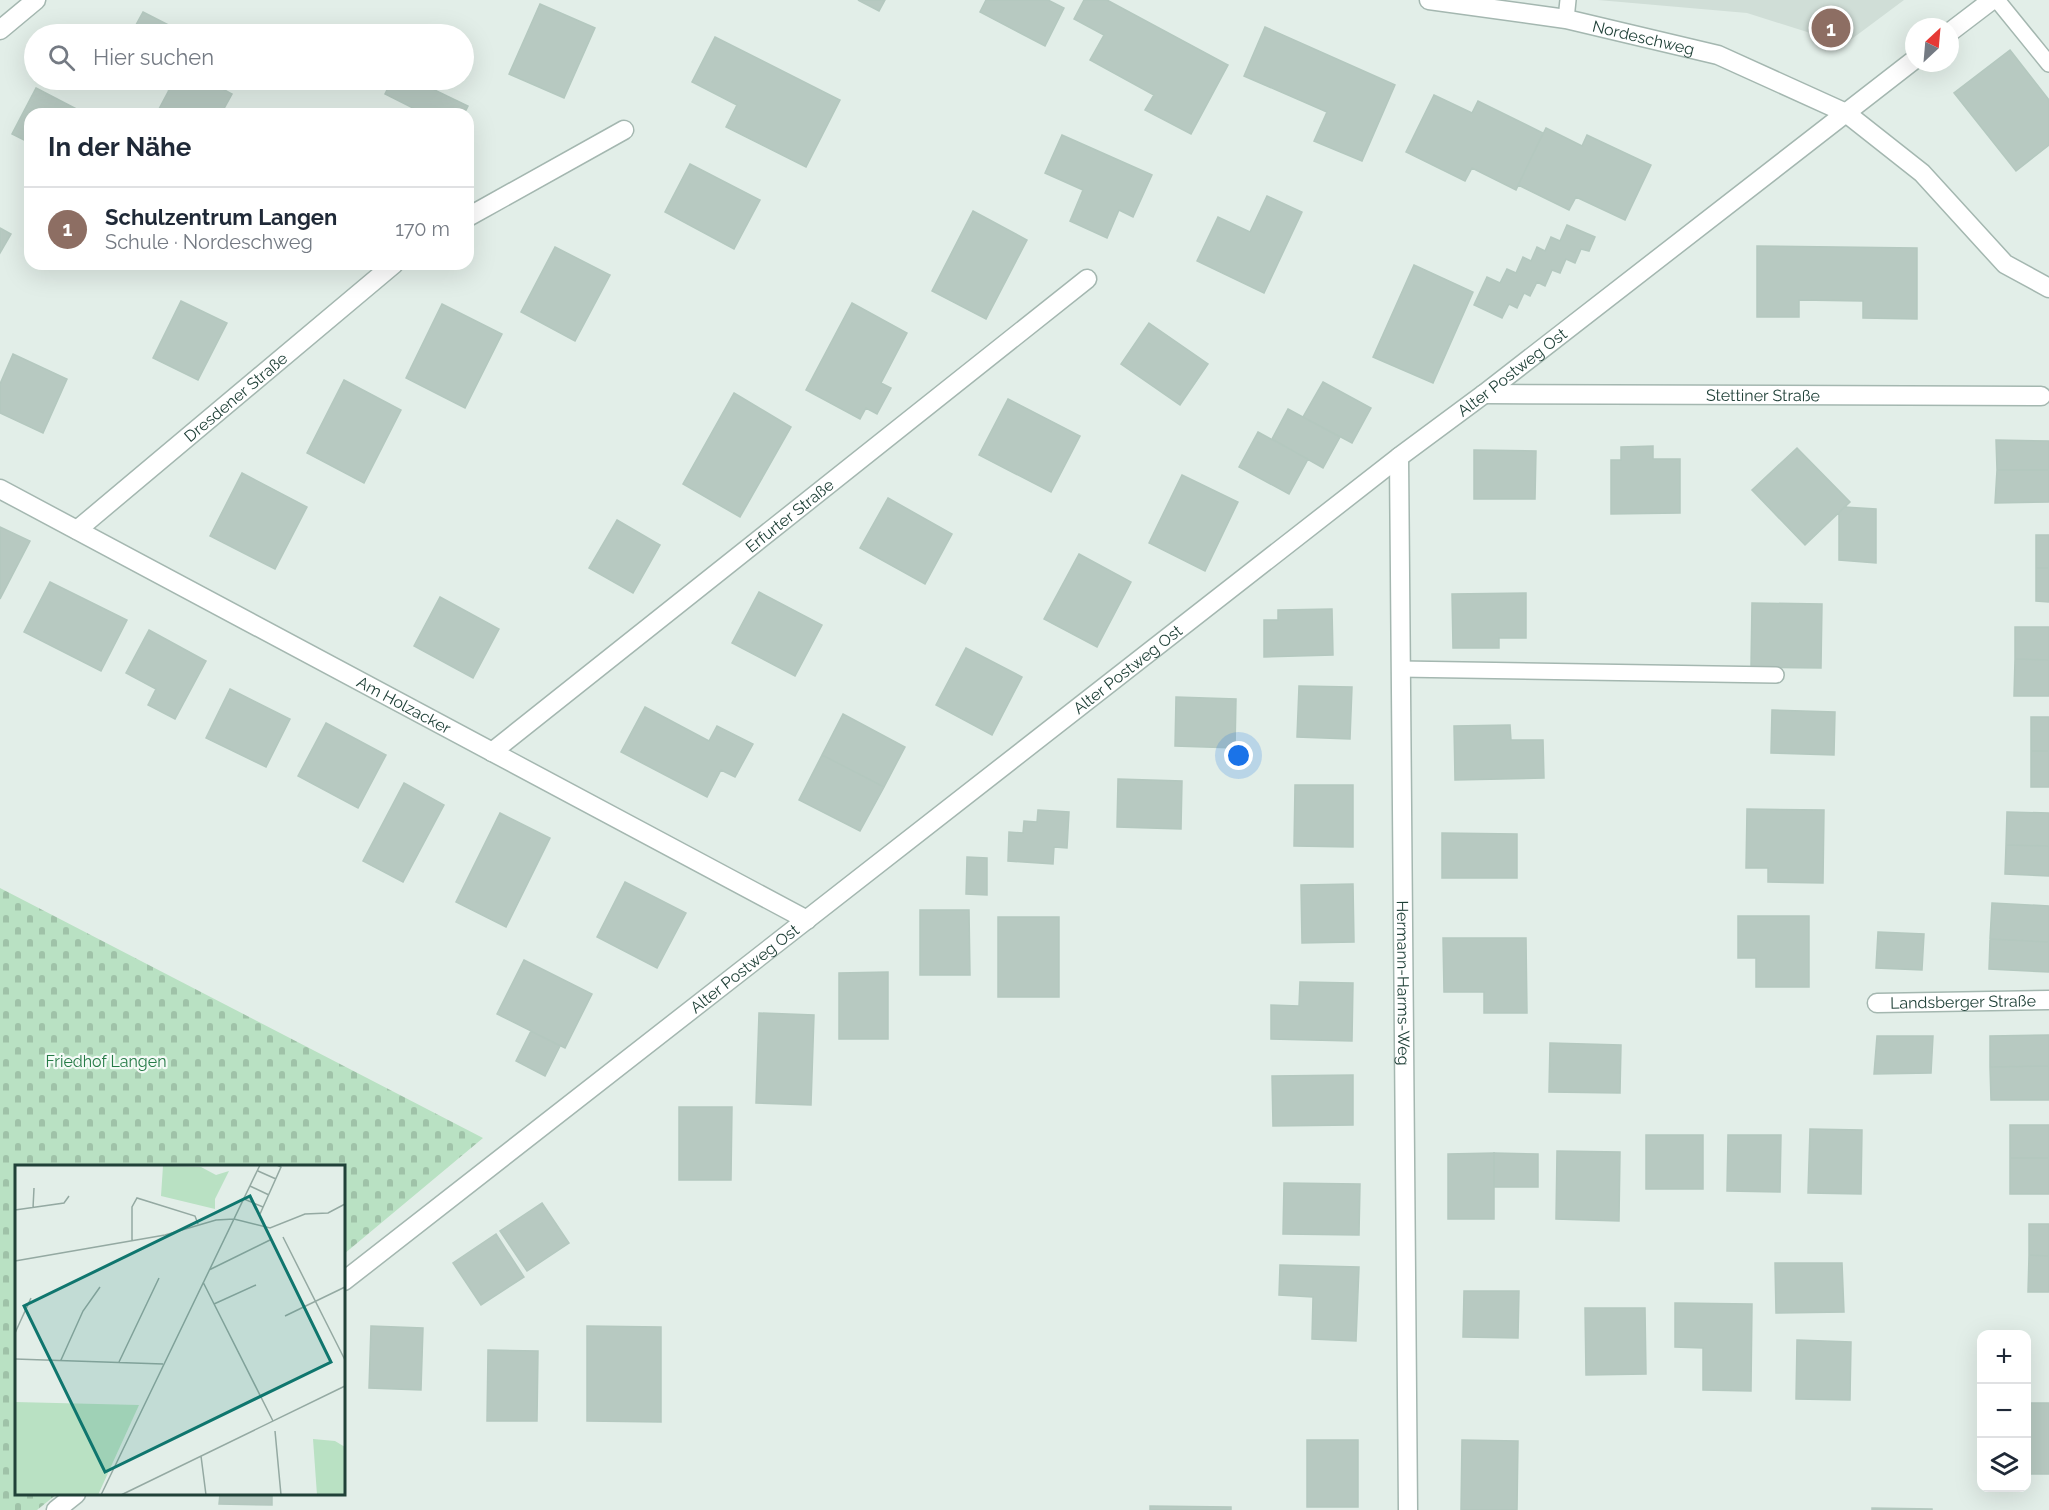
<!DOCTYPE html>
<html lang="de">
<meta charset="utf-8">
<style>
:root{--surface:#fff;--page:#f2f2f3;--text:#1f2937;--muted:#747a83;--line:#e0e1e3;--accent:#834d42}
body{margin:0;font-family:Raleway,sans-serif;background:var(--page);color:var(--text)}
.controls{position:absolute;right:18px;bottom:18px;display:grid;overflow:hidden;border-radius:12px;box-shadow:0 6px 24px #0002}
.controls button{width:54px;height:54px;display:grid;place-items:center;padding:0;border:0;border-bottom:2px solid var(--line);background:var(--surface);color:var(--text);font:30px sans-serif}
.compass{position:absolute;left:1905px;top:18px;width:54px;height:54px;border-radius:50%;background:var(--surface);box-shadow:0 6px 24px #0002;rotate:26deg}
.you{position:absolute;left:1239px;top:756px;width:21px;height:21px;margin:-15px;border:4px solid #fff;border-radius:50%;background:#1a73e8;box-shadow:0 0 0 9px #1a73e833}
.badge{display:grid;place-items:center;width:39px;height:39px;border-radius:50%;background:var(--accent);color:#fff;font-size:20px;font-weight:700}
.pin{position:absolute;translate:-50% -50%;border:3px solid #fff;box-shadow:0 2px 6px #0006}
.list{margin:0;padding:0;list-style:none}
h2{display:flex;justify-content:space-between;align-items:center;height:78px;margin:0;padding:0 24px;font-size:26px}
h2 small{font-size:20px;font-weight:400;color:var(--muted)}
.list li{display:grid;grid-template-columns:39px 1fr auto;gap:18px;align-items:center;box-sizing:border-box;height:84px;padding:0 24px;border-top:2px solid var(--line)}
.list b{display:block;font-size:22px;white-space:nowrap}
.list p{margin:0;font-size:20px;white-space:nowrap;color:var(--muted)}
.list em{font-size:20px;font-style:normal;color:var(--muted)}
.icon{flex:none;width:33px;height:33px;fill:none;stroke:currentColor;stroke-width:2;stroke-linecap:round;stroke-linejoin:round}
.map{position:relative;flex:none;width:2049px;height:1510px;overflow:hidden}
.search{position:absolute;background:var(--surface);box-shadow:0 6px 24px #0002;left:24px;top:24px;width:450px;height:66px;display:flex;align-items:center;gap:15px;box-sizing:border-box;padding:0 21px;border-radius:33px;color:var(--muted);font-size:22px}
.panel{position:absolute;background:var(--surface);box-shadow:0 6px 24px #0002;left:24px;top:108px;width:450px;height:162px;border-radius:18px}
.map>svg:first-child{display:block}
.built{fill:#d0ded7}
.cemetery{fill:url(#cemetery-stones)}
.building{fill:#b7c9c1;stroke:#b4c8bf;stroke-width:1.5}
.lines{fill:none;stroke-linecap:round;stroke-linejoin:round}
.service-casing{stroke:#a4b7b0;stroke-width:18}
.minor-casing{stroke:#a4b7b0;stroke-width:21}
.service{stroke:#fff;stroke-width:15}
.minor{stroke:#fff;stroke-width:18}
.labels{text-anchor:middle;stroke-width:4.5;stroke-linejoin:round;paint-order:stroke}
.street-label{font-size:16px;fill:#204138;stroke:#f3faf6}
.park-label{font-size:16px;fill:#267b47;stroke:#f3faf6}
.inset-road{fill:none;stroke:#94a9a2;stroke-width:1.5}
.view{fill:#0f766e;fill-opacity:0.15;stroke:#0f766e;stroke-width:3}
.inset-edge{fill:none;stroke:#204138;stroke-width:3}
</style>
<div class="map">
<svg width="2049" height="1510" viewBox="0 0 2049 1510">
<defs>
<pattern id="cemetery-stones" width="16" height="16" patternUnits="userSpaceOnUse" patternTransform="scale(1.5)"><rect width="16" height="16" fill="#b9e1c3"/><path d="M2 7V4a2 2 0 0 1 4 0v3zM10 15v-3a2 2 0 0 1 4 0v3z" fill="#9fc2a8"/></pattern>
</defs>
<rect width="100%" height="100%" fill="#e2eee8"/>
<path class="built" d="M1598,0H1904L1845,44L1747,13Z"/>
<path class="cemetery" d="M0,888L483,1138L344,1254V1166H16V1494H57L37,1510H0Z"/>
<path class="building" d="M858,0H885L879,11Z
M986,0H1048L1064,8L1045,46L980,12Z
M1084,0H1107L1228,65L1191,134L1145,110L1154,95L1090,60L1104,35L1074,19Z
M540,4L595,28L564,98L509,74Z
M143,12L186,34H131Z
M1265,27L1395,85L1362,161L1314,141L1327,112L1244,76Z
M715,37L840,100L806,167L726,127L737,105L692,82Z
M2010,50L2049,100V145L2016,171L1954,93Z
M148,80H209L208,81L232,94L221,114H169L159,109L169,90Z
M392,80H414L468,106L464,114H415L417,110L385,94Z
M36,88L86,114H30V143L12,134Z
M1434,95L1472,113L1478,101L1543,133L1516,190L1472,168L1465,181L1406,152Z
M1546,128L1582,146L1587,135L1651,165L1625,220L1576,197L1569,210L1518,185Z
M1062,135L1152,175L1133,217L1119,210L1107,238L1070,221L1083,190L1045,173Z
M690,164L760,200L734,249L665,212Z
M1267,196L1302,212L1264,293L1197,261L1218,217L1250,232Z
M973,211L1027,240L986,319L932,291Z
M1567,225L1595,237L1589,251L1581,249L1575,263L1566,259L1560,273L1552,270L1545,286L1537,282L1530,296L1524,293L1517,308L1509,304L1502,318L1474,305L1487,277L1500,283L1507,269L1516,273L1523,257L1531,261L1537,247L1545,251L1551,237L1560,241Z
M0,228L11,234L0,253Z
M1757,246L1917,248V319L1863,318V301L1799,300V317H1757Z
M555,247L610,275L575,341L521,312Z
M1414,265L1473,292L1433,383L1373,357Z
M181,301L227,323L198,380L153,358Z
M852,303L907,333L881,383L891,388L877,414L866,408L860,419L806,390Z
M442,304L502,334L465,408L406,378Z
M1149,323L1208,364L1180,405L1121,364Z
M13,354L67,379L43,433L0,413V384Z
M344,380L401,410L364,483L307,453Z
M1323,382L1371,408L1352,443L1303,417Z
M734,393L791,427L740,517L683,484Z
M1008,399L1080,436L1051,492L979,455Z
M1288,409L1340,437L1323,468L1272,439Z
M1258,432L1308,459L1289,494L1239,467Z
M1996,440L2049,441V470H1997Z
M1653,446V459H1680V513L1611,514V460H1621V447Z
M1797,448L1850,502L1805,545L1752,490Z
M1474,450L1536,451L1535,499H1474Z
M1997,470H2049V502L1995,503Z
M242,473L307,507L275,569L210,536Z
M1182,475L1238,502L1205,571L1149,543Z
M888,498L952,534L925,584L860,548Z
M1844,507L1876,509V563L1839,560V513Z
M617,520L660,545L633,593L589,568Z
M0,527L30,541L0,599Z
M2036,535H2049V568H2036Z
M1079,554L1131,582L1097,647L1044,619Z
M2036,568H2049V602L2036,601Z
M50,582L127,620L101,671L24,632Z
M759,592L822,625L795,676L732,643Z
M1526,593V638H1499V648H1453L1452,594Z
M440,597L499,629L473,678L414,646Z
M1752,603L1822,604L1821,668L1751,667Z
M1332,609L1333,655L1264,657V620H1278V610Z
M2015,627H2049V660L2015,659Z
M149,630L206,661L175,719L148,705L156,689L126,673Z
M966,648L1022,677L992,735L936,705Z
M2015,659L2049,660V696H2014Z
M1299,686L1352,687L1350,739L1297,737Z
M230,689L290,719L266,767L206,738Z
M1176,697L1236,699L1235,748L1175,746Z
M645,707L709,741L717,726L753,744L735,777L721,770L707,797L621,752Z
M1772,710L1835,712L1834,755L1771,753Z
M843,714L905,747L884,787L822,755Z
M2031,717H2049V751H2031Z
M326,723L386,755L358,808L298,776Z
M1510,725L1511,740H1543L1544,778L1455,780L1454,726Z
M2031,751H2049V787H2031Z
M822,755L884,787L860,831L799,800Z
M1118,779L1182,781L1181,829L1117,827Z
M404,783L444,805L403,882L363,861Z
M1295,785H1353V847L1294,846Z
M1747,809L1824,810L1823,883L1768,882V868H1746Z
M1038,810L1069,812L1067,848L1054,847L1053,864L1008,861L1009,832L1023,833L1024,821L1037,822Z
M2007,812L2049,813V846L2006,845Z
M500,813L550,838L506,927L456,902Z
M1442,833L1517,834V878H1442Z
M2006,845L2049,846V876L2005,874Z
M967,857L987,858V895L966,894Z
M625,882L686,913L657,968L597,937Z
M1353,884L1354,942L1302,943L1301,885Z
M1992,903L2049,906V942L1990,939Z
M920,910H969L970,975H920Z
M1738,916H1809V987H1756V958H1738Z
M998,917H1059V997H998Z
M1878,932L1924,934L1922,970L1876,968Z
M1443,938H1526L1527,1013H1484V992H1444Z
M1990,939L2049,942V972L1989,969Z
M524,960L592,994L565,1048L497,1014Z
M888,972V1039H839V973Z
M1300,982L1353,983L1352,1041L1271,1039V1005L1299,1006Z
M759,1013L814,1015L811,1105L756,1103Z
M531,1031L560,1046L545,1076L516,1061Z
M2049,1035V1066L1990,1067V1036Z
M1877,1036H1933L1931,1073L1874,1074Z
M1550,1043L1621,1045L1620,1093L1549,1092Z
M2049,1066V1100H1991L1990,1067Z
M1353,1075V1125L1273,1126L1272,1076Z
M679,1107H732L731,1180H679Z
M2010,1125H2049V1158H2010Z
M1810,1129L1862,1130L1861,1194L1808,1193Z
M1646,1135H1703V1189H1646Z
M1728,1135H1781L1780,1192L1727,1191Z
M1557,1151L1620,1152L1619,1221L1556,1219Z
M1494,1153V1219H1448V1154Z
M1494,1153L1538,1154V1187H1494Z
M2010,1158H2049V1194H2010Z
M1284,1183L1360,1184L1359,1235L1283,1234Z
M542,1203L569,1243L527,1271L500,1231Z
M2029,1224H2049V1256L2029,1255Z
M496,1234L524,1277L481,1305L453,1263Z
M2029,1255L2049,1256V1292H2028Z
M1775,1263H1842L1844,1312L1776,1313Z
M1280,1265L1359,1267L1356,1341L1312,1339L1313,1297L1279,1295Z
M1464,1291H1519L1518,1338L1463,1337Z
M1675,1303L1752,1304L1751,1391L1703,1390V1348L1675,1347Z
M1585,1308H1645L1646,1374L1586,1375Z
M371,1326L423,1328L421,1390L369,1388Z
M587,1326L661,1327V1422L587,1421Z
M1797,1340L1851,1342L1850,1400L1796,1399Z
M488,1350L538,1351L537,1421H487Z
M2026,1403H2049V1474H2026Z
M1307,1440H1358V1507H1307Z
M1462,1440L1518,1441L1517,1510H1461Z
M220,1494H272V1505L219,1504Z
M1150,1506L1231,1507V1510H1150Z
M1872,1508L1932,1509V1510H1872Z"/>
<g class="lines">
<g class="service-casing">
<path id="service" d="M1997,0L2049,64
M1566,19L1568,0
M1400,669L1776,675"/>
</g>
<g class="minor-casing">
<g id="minor">
<path id="s1" d="M1429,0L1566,19L1718,55L1846,113L1922,173L2005,264L2049,288"/>
<path d="M0,30L36,0"/>
<path d="M1950,32L1992,0"/>
<path d="M468,217L624,130"/>
<path id="s2" d="M1484,394L2041,396"/>
<path id="s3" d="M1399,457L1408,1510"/>
<path id="s4" d="M0,489L807,920"/>
<path id="s5" d="M77,530L394,264"/>
<path id="s6" d="M492,752L1087,279"/>
<path id="s7" d="M1877,1003L2049,1000"/>
<path id="s8" d="M344,1281L1399,457L1484,394L1914,60"/>
<path d="M56,1510L76,1494"/>
</g>
</g>
<use href="#service" class="service"/>
<use href="#minor" class="minor"/>
</g>
<g class="labels">
<g class="street-label">
<text dy="6" stroke="none"><textPath href="#s1" startOffset="218">Nordeschweg</textPath></text>
<text dy="6" stroke="none"><textPath href="#s8" startOffset="1480">Alter Postweg Ost</textPath></text>
<text dy="6" stroke="none"><textPath href="#s2" startOffset="279">Stettiner Straße</textPath></text>
<text dy="6" stroke="none"><textPath href="#s5" startOffset="207">Dresdener Straße</textPath></text>
<text dy="6" stroke="none"><textPath href="#s6" startOffset="380">Erfurter Straße</textPath></text>
<text dy="6" stroke="none"><textPath href="#s8" startOffset="994">Alter Postweg Ost</textPath></text>
<text dy="6" stroke="none"><textPath href="#s4" startOffset="458">Am Holzacker</textPath></text>
<text dy="6" stroke="none"><textPath href="#s8" startOffset="508">Alter Postweg Ost</textPath></text>
<text dy="6" stroke="none"><textPath href="#s3" startOffset="526">Hermann-Harms-Weg</textPath></text>
<text dy="6" stroke="none"><textPath href="#s7" startOffset="86">Landsberger Straße</textPath></text>
</g>
<g class="park-label">
<text x="106" y="1067">Friedhof Langen</text>
</g>
</g>
<g transform="translate(15 1165)">
<rect width="330" height="330" fill="#e2eee8"/>
<path d="M148,1L186,2L201,10L214,6L200,34V44L146,31ZM298,274L320,276L330,282V330H302Z" fill="#b9e1c3"/>
<path d="M0,237L124,240L83,330H0Z" fill="#b9e1c3"/>
<path class="inset-road" d="M243,6L261,14M235,21L254,30M229,34L248,42M18,43L19,23M0,45L49,38L54,31M245,49L266,2L262,0M268,72L330,195M117,75V42L122,33L180,51L183,59M0,96L150,70L201,55L219,54L255,63L290,49L313,48L330,39M194,105L255,75M188,117L258,256M199,139L241,120M270,151L330,122M0,168L16,133M0,194L148,199M46,195L68,146L85,122M104,197L144,113M260,266L266,330M186,291L191,330M86,330L245,0M106,330L330,221"/>
<path class="view" d="M235,31L316,197L90,307L9,141Z"/>
<rect width="330" height="330" class="inset-edge"/>
</g>
</svg>
<div class="controls">
<button>+</button>
<button>−</button>
<button><svg class="icon" aria-label="layers" viewBox="0 0 24 24"><path d="M12 4l9 5-9 5-9-5zM3 14l9 5 9-5"/></svg></button>
</div>
<svg class="compass" viewBox="-18 -18 36 36"><path d="M0-13l5 13h-10z" fill="#e53935"/><path d="M0 13l5-13h-10z" fill="#747a83"/></svg>
<div class="you"></div>
<div class="pin badge" style="left:1831px;top:28px;background:#8d6e63">1</div>
<div class="search"><svg class="icon" aria-label="search" viewBox="0 0 24 24"><circle cx="10" cy="10" r="6"/><path d="M15 15l6 6"/></svg>Hier suchen</div>
<section class="panel">
<h2>In der Nähe<small></small></h2>
<ul class="list">
<li><span class="badge" style="background:#8d6e63">1</span><div><b>Schulzentrum Langen</b><p>Schule · Nordeschweg</p></div><em>170 m</em></li>
</ul>
</section>
</div>
